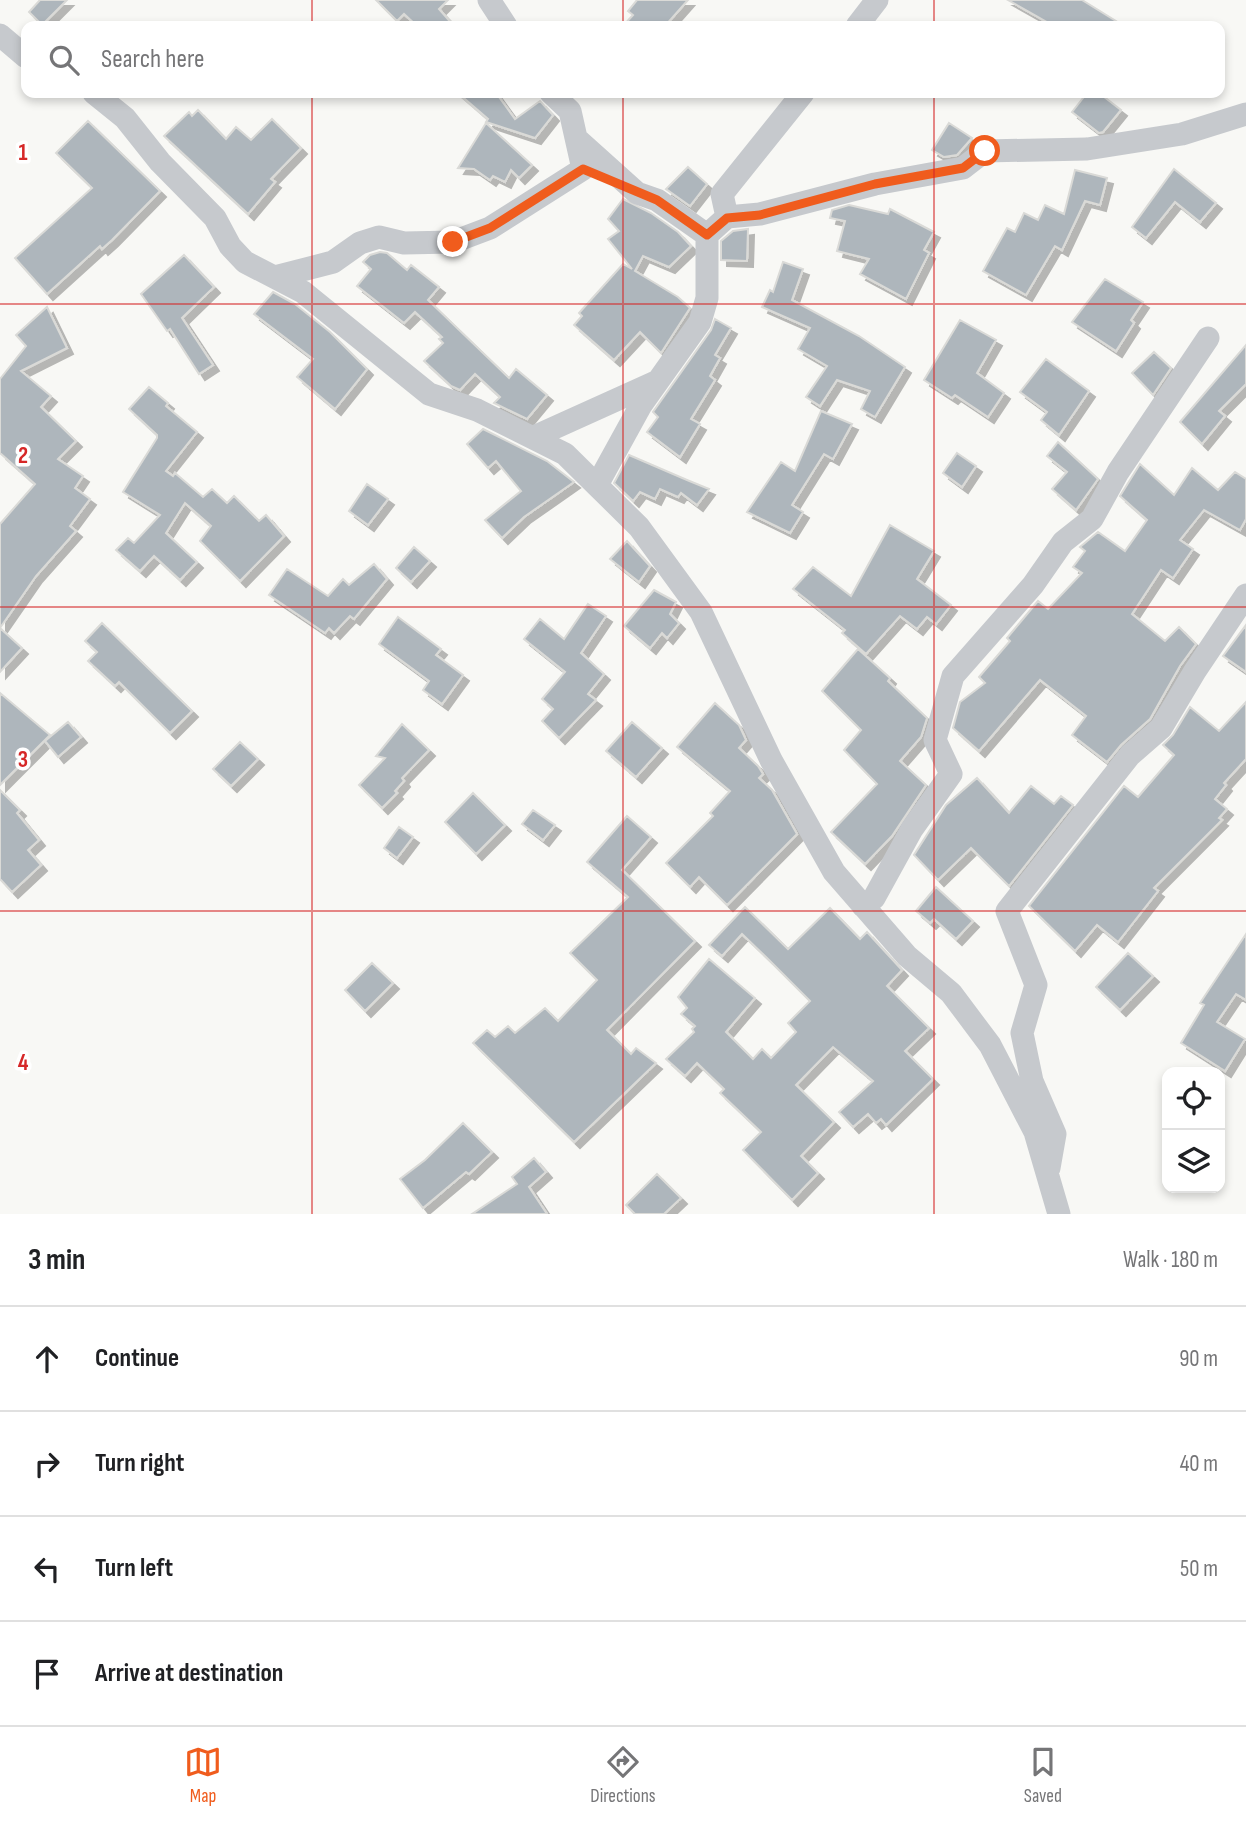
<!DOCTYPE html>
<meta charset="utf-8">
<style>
:root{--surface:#fff;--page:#f6f6f6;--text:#202124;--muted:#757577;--line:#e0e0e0;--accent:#f05c1d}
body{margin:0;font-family:"Sofia Sans Condensed",sans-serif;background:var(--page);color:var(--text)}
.controls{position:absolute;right:21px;bottom:21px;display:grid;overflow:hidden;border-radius:14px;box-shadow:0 4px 10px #0003}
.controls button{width:63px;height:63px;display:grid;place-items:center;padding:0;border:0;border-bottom:2px solid var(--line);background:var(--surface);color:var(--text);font:35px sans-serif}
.stop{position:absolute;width:21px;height:21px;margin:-16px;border:5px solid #f05c1d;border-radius:50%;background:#fff}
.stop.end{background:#f05c1d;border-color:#fff;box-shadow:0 2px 7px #0008}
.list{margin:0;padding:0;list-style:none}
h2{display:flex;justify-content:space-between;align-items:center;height:91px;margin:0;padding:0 28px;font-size:30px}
h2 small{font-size:23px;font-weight:400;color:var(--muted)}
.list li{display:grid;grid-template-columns:46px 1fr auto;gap:21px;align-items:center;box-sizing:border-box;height:105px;padding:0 28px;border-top:2px solid var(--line)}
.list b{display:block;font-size:26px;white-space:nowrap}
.list em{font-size:23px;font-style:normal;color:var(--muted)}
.icon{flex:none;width:38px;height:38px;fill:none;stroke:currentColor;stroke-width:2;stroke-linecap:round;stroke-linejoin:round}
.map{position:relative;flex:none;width:1246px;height:1214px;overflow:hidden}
.search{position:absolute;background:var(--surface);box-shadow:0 4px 10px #0003;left:21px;right:21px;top:21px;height:77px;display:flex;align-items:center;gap:18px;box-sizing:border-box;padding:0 24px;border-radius:14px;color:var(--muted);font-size:26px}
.sheet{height:511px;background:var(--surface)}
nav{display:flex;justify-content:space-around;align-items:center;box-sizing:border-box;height:98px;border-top:2px solid var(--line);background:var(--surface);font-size:19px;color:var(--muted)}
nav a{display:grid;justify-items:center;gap:4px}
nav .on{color:var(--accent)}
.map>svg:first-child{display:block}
.building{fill:#aeb6bc;stroke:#dadad7;stroke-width:2;filter:url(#shadow)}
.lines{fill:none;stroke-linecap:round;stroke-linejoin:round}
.minor{stroke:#c6c9cd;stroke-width:23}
.route{stroke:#f05c1d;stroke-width:9}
.grid{fill:none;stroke:#d62828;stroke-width:2;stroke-opacity:0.55}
.grid-label{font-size:23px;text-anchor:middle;font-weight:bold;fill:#d62828;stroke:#fff;stroke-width:7;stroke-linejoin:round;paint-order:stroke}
</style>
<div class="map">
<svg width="1246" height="1214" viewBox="0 0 1246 1214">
<defs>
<filter id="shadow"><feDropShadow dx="6" dy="6" stdDeviation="0" flood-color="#0004"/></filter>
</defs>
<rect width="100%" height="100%" fill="#f8f8f5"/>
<path class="building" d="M40,0H67L42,25L29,12Z
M376,0H448L439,9L454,26H417L404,14L397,21Z
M637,0H688L665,26H623L633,15L628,11Z
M1008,0H1082L1124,26H1054Z
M458,93H496L515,119L540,101L553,115L535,138L486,122L488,119Z
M1087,93H1099L1121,110L1103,132L1099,133L1072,112Z
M198,110L226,139L236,127L251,140L272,119L301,148L271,179L275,182L248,214L164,136L189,112L192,116Z
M88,121L160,191L112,240L102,249L100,246L47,294L15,258L92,188L56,153Z
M486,123L532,165L519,178L511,170L505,182L493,176L490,180L474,169L458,168Z
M949,123L972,138L957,155L944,157L932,150Z
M688,167L707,184L690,206L666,189Z
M1174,169L1216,203L1200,222L1175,202L1146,238L1132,227Z
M1075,170L1107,178L1100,205L1085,201L1062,250L1055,246L1026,295L983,271L1007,228L1015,232L1024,213L1038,220L1045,205L1064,214Z
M623,199L651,213L678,232L691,246L669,267L643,256L635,271L678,297L690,308L661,353L640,332L614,360L574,325L582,316L579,313L623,264L632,269L608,239L619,231L608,219Z
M849,205L888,214L890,209L934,232L924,250L929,253L906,299L860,274L869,259L837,251L845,221L830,218L832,210Z
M748,229L747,261L721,260V241L733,231Z
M380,252L387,253L407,270L411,265L439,287L428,300L509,378L516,369L547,395L527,419L494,403L500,397L475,374L460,390L451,386L424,361L443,343L439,339L442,337L415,312L404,323L357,286L371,269L363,262L370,255Z
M184,255L214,287L182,318L213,365L199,374L170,329L167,331L141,294Z
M783,262L803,269L792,300L859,336L905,367L875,417L861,409L870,391L837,380L820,406L806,397L827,366L798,349L810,328L762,307L770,290L773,292Z
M1105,279L1143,302L1131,320L1134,323L1116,351L1072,322Z
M273,292L295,304L330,332L367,369L335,409L297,377L313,359L254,314Z
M47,307L67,348L21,371L51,396L41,407L76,441L58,459L83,476L75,488L90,499L70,526L76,531L36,576L0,628L22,648L0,672V524L35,484L0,453V379L26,346L16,335Z
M715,319L731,328L715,355L720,358L710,376L715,380L691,419L700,424L680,457L647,432L658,417L653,412L711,330Z
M960,320L996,340L977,373L1004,393L988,417L955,395L952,398L924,380Z
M1246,345V384L1219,411L1225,416L1202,444L1180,422Z
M1154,352L1171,368L1153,395L1132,373Z
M1046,359L1089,391L1059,435L1041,420L1047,412L1020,392Z
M149,387L168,403L166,406L197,432L166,471L173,476L175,473L203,497L212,489L227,503L234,496L259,521L266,515L284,536L240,581L200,541L211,526L185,503L166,533L197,562L180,580L154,556L140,571L116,550L128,538L134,543L160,515L123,492L157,438V435L129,409Z
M821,411L852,424L833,459L824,454L792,505L803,512L790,533L747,512L781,462L795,471Z
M483,429L547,461L574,482L524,517L502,538L485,520L521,491L496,461L488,468L467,444Z
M1058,442L1098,479L1076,510L1052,489L1067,472L1047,456Z
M957,453L976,466L962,487L943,473Z
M629,455L687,480L709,489L697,505L681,493L678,497L660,489L655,499L640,492L633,501L614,483Z
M1140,464L1174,495L1192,468L1218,490L1235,472L1246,479V519L1240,530L1204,510L1180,540L1193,549L1173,578L1161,570L1132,614L1165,641L1179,627L1196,644L1180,666L1150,719L1121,745L1107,762L1072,735L1086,716L1040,680L979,751L953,728L960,702L985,683L979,677L1010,641L1007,638L1038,601L1048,609L1082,573L1073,567L1085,551L1080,547L1098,532L1125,551L1147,520L1120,496Z
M367,484L388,499L368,525L349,511Z
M890,525L934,551L917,579L951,605L936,624L927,617L917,629L900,616L866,654L842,633L845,630L793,589L813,567L851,596Z
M627,541L650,566L639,582L610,559Z
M414,547L430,561L411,582L396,568Z
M374,564L387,579L354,619L350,616L334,633L329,628L325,633L269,595L287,569L328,596L343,579L349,585Z
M654,590L676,602L670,614L679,623L667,638L662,633L650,648L624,626Z
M588,604L606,616L581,653L604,674L588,694L596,700L559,738L542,721L553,709L542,699L565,672L524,639L540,619L564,639Z
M398,617L441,649L436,655L463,675L442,704L423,690L429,681L379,644Z
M102,623L192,711L170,733L119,682L115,686L88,661L97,652L85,641Z
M1246,625V672L1223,656Z
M858,649L890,678L888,681L927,718L921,737L900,761L926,785L892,836L865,864L831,832L877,784L844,750L861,730L822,691Z
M0,693L50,735L0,785Z
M1246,702V759L1224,783L1226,785L1215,799L1227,809L1219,818L1222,820L1154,888L1158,891L1118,942L1097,925L1075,951L1029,906L1124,786L1138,797L1174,755L1163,745L1173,735L1190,707L1219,731Z
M715,703L739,725L746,740L739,748L758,766L763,774L759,778L772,790L797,834L727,905L699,877L690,887L666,863L713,816L710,813L730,791L677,747Z
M68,722L81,737L58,757L45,741Z
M632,722L662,748L636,777L606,751Z
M402,724L429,750L402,778L404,781L395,791L397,793L382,808L359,785L385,758L376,756Z
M240,742L258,759L231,786L213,769Z
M977,778L1009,813L1031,786L1054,804L1061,796L1073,805L1009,886L971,848L938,880L914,855L946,805Z
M0,790L20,810L17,813L39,840L28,850L41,865L12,892L0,879Z
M473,793L505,825L476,854L445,822Z
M533,810L555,825L543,840L522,824Z
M627,816L651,837L622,870L695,941L607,1030L631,1054L636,1048L656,1063L574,1142L473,1043L487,1030L495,1037L508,1026L515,1033L545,1008L558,1021L597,980L570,953L628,897L587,862Z
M399,827L413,837L397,858L384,848Z
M936,887L973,921L956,939L934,919L930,923L916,911Z
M745,907L788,949L830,908L860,939L867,932L902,970L887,986L929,1028L905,1051L933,1079L886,1125L881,1119L876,1123L868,1114L853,1127L839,1112L873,1081L833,1047L796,1085L834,1122L801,1156L818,1173L792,1200L743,1150L761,1132L720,1093L724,1089L697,1063L685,1076L666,1059L694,1032L692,1029L695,1026L681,1014L687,1008L678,997L709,959L755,998L726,1032L753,1059L762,1049L771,1058L796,1032L788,1023L810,1001L768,959L742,934L722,956L709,945Z
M1246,934V1000L1236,994L1217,1022L1245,1039L1225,1071L1181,1043L1204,1005L1200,1003Z
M1128,953L1153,976L1120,1010L1096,987Z
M372,963L393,983L365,1011L345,990Z
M463,1123L492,1152L469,1174L466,1172L423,1208L400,1179L425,1160Z
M534,1158L546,1172L529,1187L547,1214H472L517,1184L512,1177Z
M657,1174L681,1198L664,1214H635L626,1205Z"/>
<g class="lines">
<path class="minor" d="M489,0L506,26
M857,26L877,0
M0,35L26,57
M94,93L125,118L160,162L215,218L230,246L245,262L303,292L429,394L477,410L565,454L639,527L701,612L771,760L834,872L907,956L951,993L990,1045L1035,1132L1059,1214
M578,140L637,193L657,200L707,235
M727,217L722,194L803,93
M275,277L333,262L360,243L379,237L404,243L453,242L490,228L583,169L570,111L551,93
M534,437L658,381
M597,485L641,405L700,322L707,298V235L727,217L760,214L875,184L963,168L985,151L1087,149L1182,134L1246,114
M863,906L874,898L912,829L951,774L935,740L953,676L1033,585L1063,542L1092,519L1118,472L1208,338
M1049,1168L1055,1134L1032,1081L1022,1033L1036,985L1007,911L1130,755L1161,728L1195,671L1246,595"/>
</g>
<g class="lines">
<path class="route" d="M453,242L490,228L583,169L657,200L707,235L727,218L760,215L875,184L963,168L985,151"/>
</g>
<path class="grid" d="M312,0V26M623,0V26M934,0V26M312,93V1214M623,93V1214M934,93V1214M0,304H1246M0,607H1246M0,911H1246"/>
<g class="grid-label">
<text x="23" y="160">1</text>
<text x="23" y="463">2</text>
<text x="23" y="767">3</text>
<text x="23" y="1070">4</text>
</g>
</svg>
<div class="controls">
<button><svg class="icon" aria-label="locate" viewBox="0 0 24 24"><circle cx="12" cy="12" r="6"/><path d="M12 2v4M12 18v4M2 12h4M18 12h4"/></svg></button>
<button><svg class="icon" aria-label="layers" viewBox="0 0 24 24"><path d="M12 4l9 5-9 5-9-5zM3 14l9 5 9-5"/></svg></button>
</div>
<div class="stop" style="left:985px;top:151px"></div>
<div class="stop end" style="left:453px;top:242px"></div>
<div class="search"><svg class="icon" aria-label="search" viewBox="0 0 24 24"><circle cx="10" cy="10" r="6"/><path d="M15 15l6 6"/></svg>Search here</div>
</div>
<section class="sheet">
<h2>3 min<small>Walk · 180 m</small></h2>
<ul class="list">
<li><svg class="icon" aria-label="ahead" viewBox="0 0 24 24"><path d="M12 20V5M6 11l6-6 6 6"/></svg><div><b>Continue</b></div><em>90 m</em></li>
<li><svg class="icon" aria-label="right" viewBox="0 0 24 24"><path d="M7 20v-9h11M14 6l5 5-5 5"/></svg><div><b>Turn right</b></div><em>40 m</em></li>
<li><svg class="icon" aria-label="left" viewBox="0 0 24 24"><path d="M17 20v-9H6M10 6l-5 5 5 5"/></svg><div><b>Turn left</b></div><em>50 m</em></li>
<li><svg class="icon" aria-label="arrive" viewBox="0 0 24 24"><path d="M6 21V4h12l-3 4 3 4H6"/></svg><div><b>Arrive at destination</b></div></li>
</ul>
</section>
<nav>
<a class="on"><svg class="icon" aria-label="map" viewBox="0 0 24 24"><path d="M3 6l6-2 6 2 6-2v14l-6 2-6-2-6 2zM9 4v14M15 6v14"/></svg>Map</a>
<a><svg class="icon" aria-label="directions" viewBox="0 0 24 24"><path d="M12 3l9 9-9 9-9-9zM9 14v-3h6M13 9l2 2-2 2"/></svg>Directions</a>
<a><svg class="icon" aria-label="saved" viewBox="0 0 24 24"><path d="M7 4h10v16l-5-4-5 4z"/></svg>Saved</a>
</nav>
